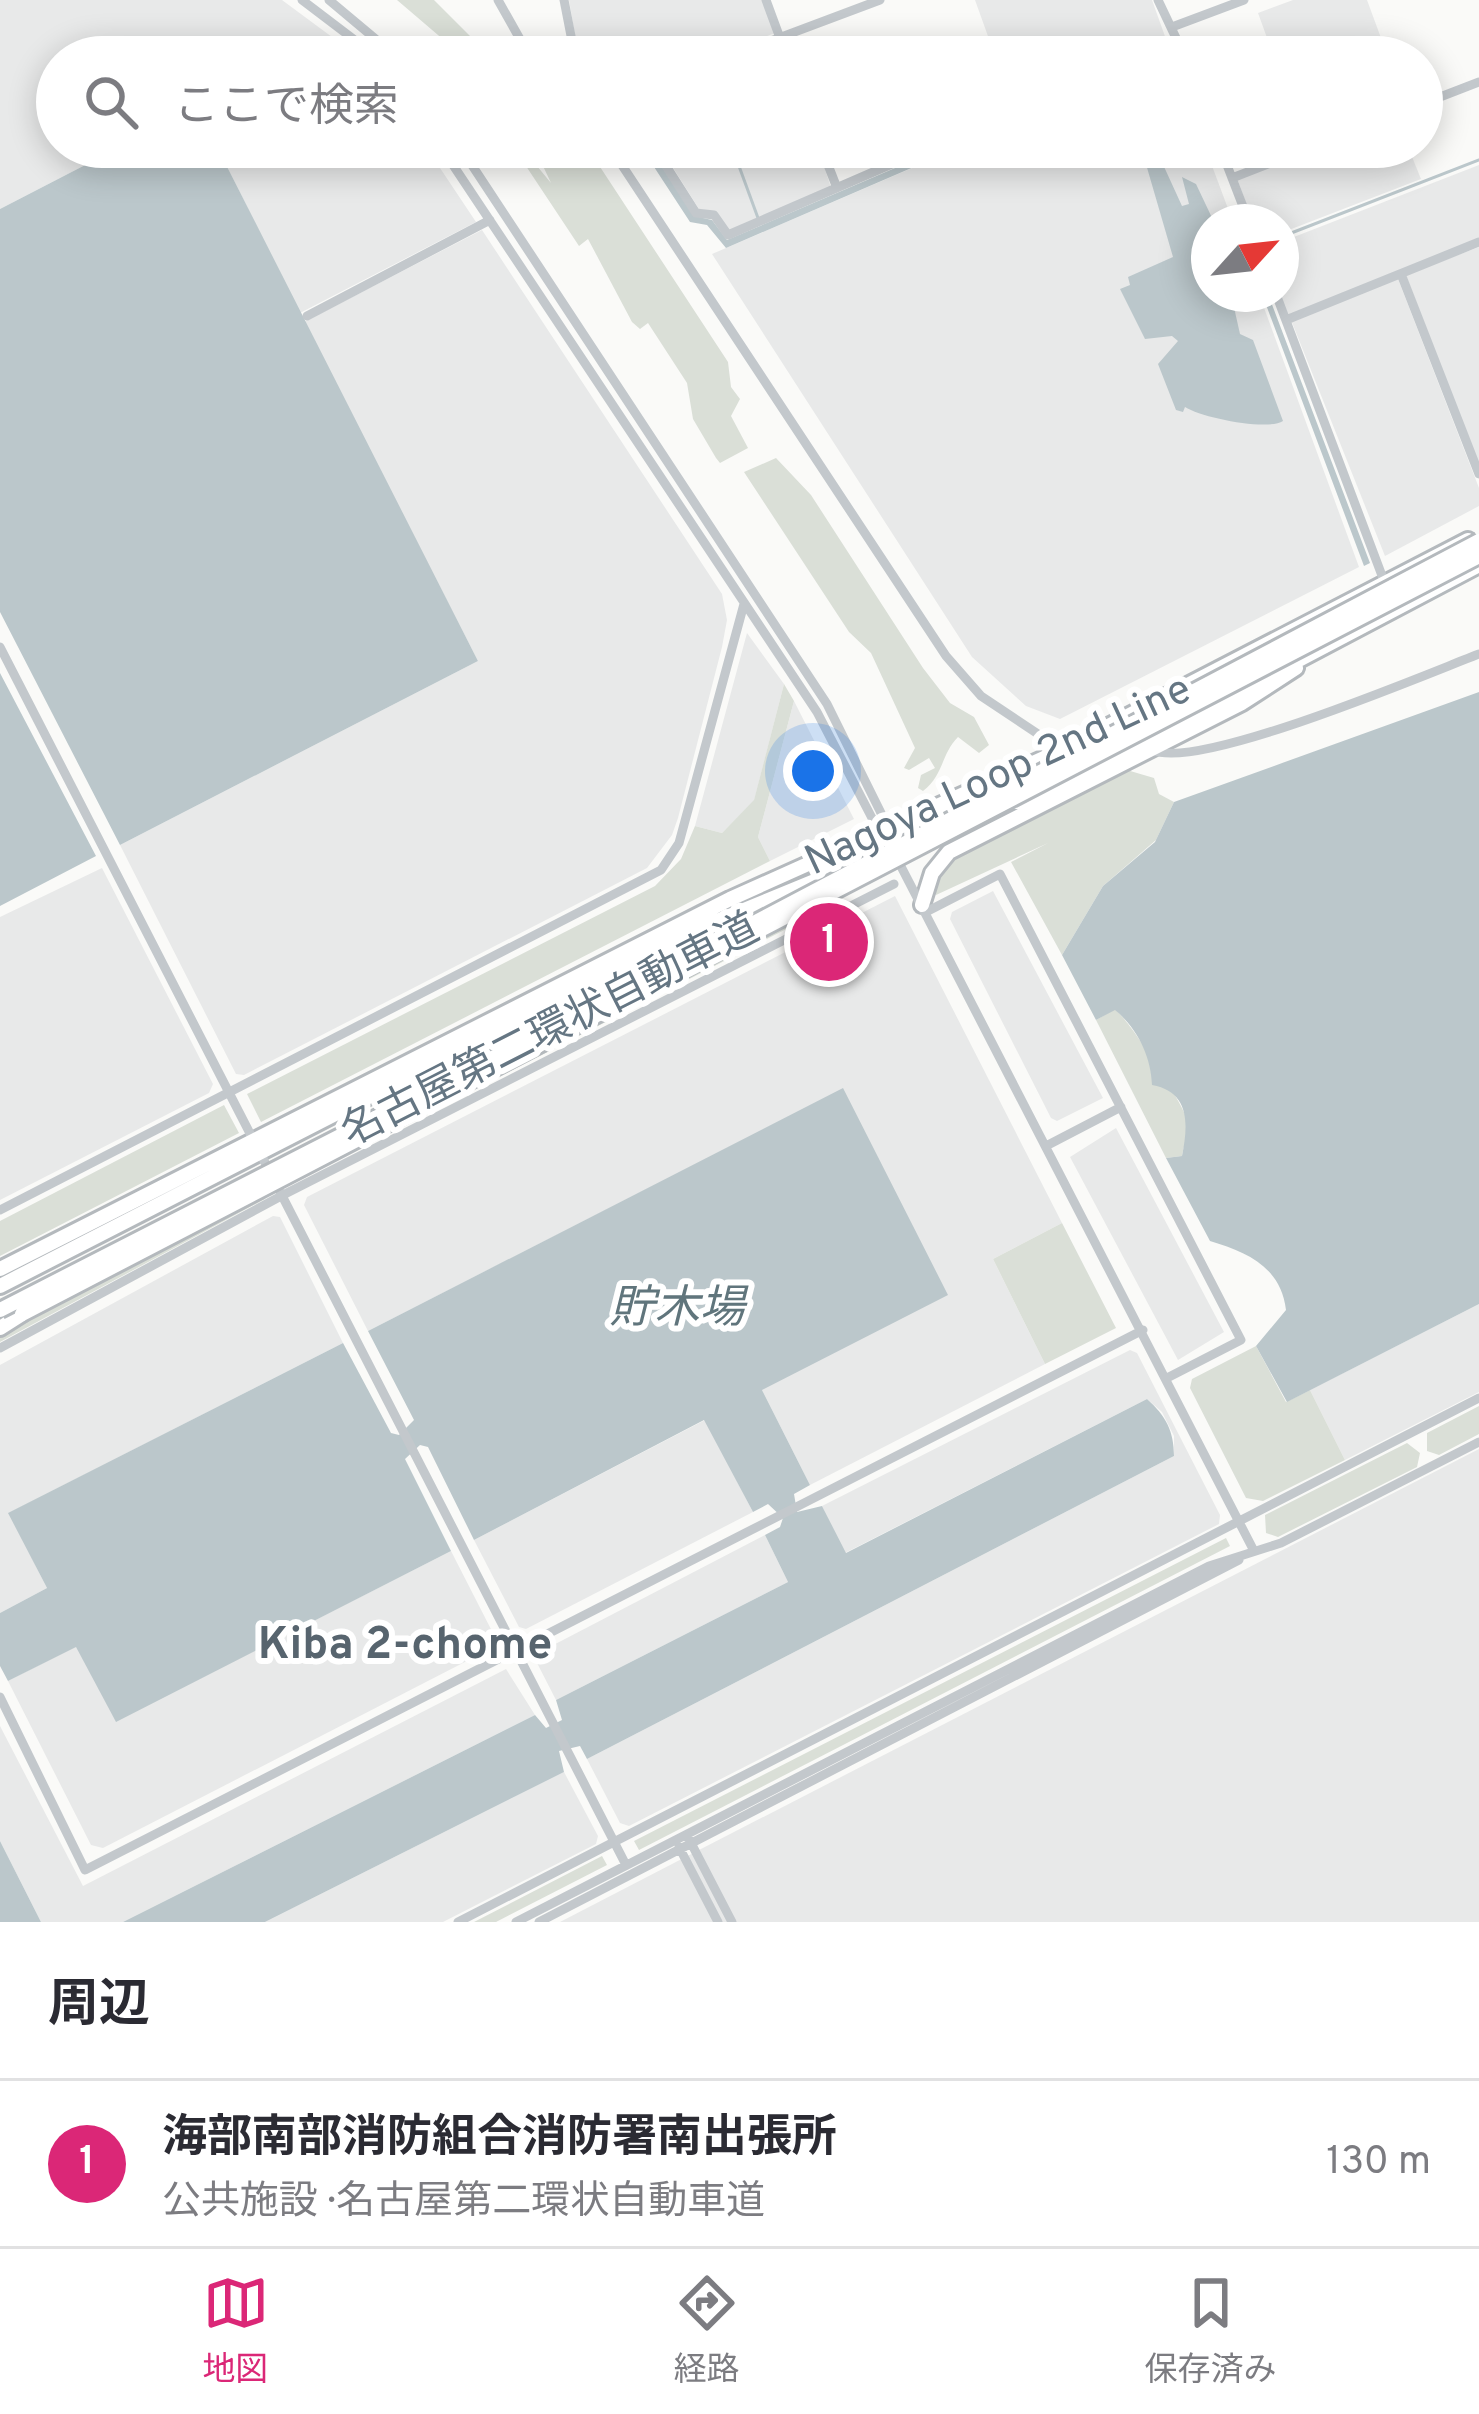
<!DOCTYPE html>
<html lang="ja">
<meta charset="utf-8">
<style>
:root{--surface:#fff;--page:#f2f2f3;--text:#2b2b33;--muted:#7c7c81;--line:#e1e1e2;--accent:#db2777}
body{margin:0;font-family:Overpass,"Noto Sans JP",sans-serif;background:var(--page);color:var(--text)}
.compass{position:absolute;left:1191px;top:204px;width:108px;height:108px;border-radius:50%;background:var(--surface);box-shadow:0 6px 30px #0003;rotate:63deg}
.you{position:absolute;left:813px;top:771px;width:42px;height:42px;margin:-30px;border:9px solid #fff;border-radius:50%;background:#1a73e8;box-shadow:0 0 0 18px #1a73e833}
.badge{display:grid;place-items:center;width:78px;height:78px;border-radius:50%;background:var(--accent);color:#fff;font-size:39px;font-weight:700}
.pin{position:absolute;translate:-50% -50%;border:6px solid #fff;box-shadow:0 3px 12px #0006}
.list{margin:0;padding:0;list-style:none}
h2{display:flex;justify-content:space-between;align-items:center;height:156px;margin:0;padding:0 48px;font-size:51px}
h2 small{font-size:39px;font-weight:400;color:var(--muted)}
.list li{display:grid;grid-template-columns:78px 1fr auto;gap:36px;align-items:center;box-sizing:border-box;height:168px;padding:0 48px;border-top:3px solid var(--line)}
.list b{display:block;font-size:45px;white-space:nowrap}
.list p{margin:0;font-size:39px;white-space:nowrap;color:var(--muted)}
.list em{font-size:39px;font-style:normal;color:var(--muted)}
.icon{flex:none;width:66px;height:66px;fill:none;stroke:currentColor;stroke-width:2;stroke-linecap:round;stroke-linejoin:round}
.map{position:relative;flex:none;width:1479px;height:1922px;overflow:hidden}
.search{position:absolute;background:var(--surface);box-shadow:0 6px 30px #0003;left:36px;right:36px;top:36px;height:132px;display:flex;align-items:center;gap:30px;box-sizing:border-box;padding:0 42px;border-radius:66px;color:var(--muted);font-size:45px}
.sheet{height:324px;background:var(--surface)}
nav{display:flex;justify-content:space-around;align-items:center;box-sizing:border-box;height:168px;border-top:3px solid var(--line);background:var(--surface);font-size:33px;color:var(--muted)}
nav a{display:grid;justify-items:center;gap:6px}
nav .on{color:var(--accent)}
.map>svg:first-child{display:block}
.built{fill:#e8e9e9}
.green{fill:#dadfd7}
.water{fill:#bbc7cb}
.lines{fill:none;stroke-linecap:round;stroke-linejoin:round}
.stream{stroke:#bbc7cb;stroke-width:3}
.highway-casing{stroke:#b4b9bd;stroke-width:20}
.minor{stroke:#c3c8cc;stroke-width:9}
.highway{stroke:#fff;stroke-width:14}
.highway-bridge-casing{stroke:#b4b9bd;stroke-width:20;stroke-linecap:butt}
.highway-bridge{stroke:#fff;stroke-width:14}
.labels{text-anchor:middle;stroke-width:12;stroke-linejoin:round;paint-order:stroke}
.street-label{font-size:42px;fill:#657683;stroke:#fff}
.water-label{font-size:45px;font-style:italic;fill:#60757c;stroke:#fff}
.neighbourhood-label{font-size:45px;font-weight:bold;fill:#57646e;stroke:#fff}
</style>
<div class="map">
<svg width="1479" height="1922" viewBox="0 0 1479 1922">
<rect width="100%" height="100%" fill="#fafaf8"/>
<path class="built" d="M0,0H282L359,57H57V147H120L0,209Z
M569,0H763L775,33L714,57H593L576,41Z
M975,0H1152L1167,42L1132,57H943L989,39Z
M1293,0H1367L1388,57H1274L1258,13Z
M217,147H426L476,222L300,313Z
M660,147H818L831,188L729,231L715,212L699,209Z
M961,147H1205L1233,222H1209V294H1259L1359,567L1060,719L1026,706L972,657L712,254Z
M1321,147H1408L1421,179L1281,233V222H1253L1237,179Z
M1479,165V239L1288,315L1280,294L1281,242Z
M482,230L722,594L727,620L722,647L678,818L672,835L647,868L244,1075L236,1074L120,845L478,661L304,322Z
M1479,247V465L1406,275Z
M1398,279L1479,488V506L1385,556L1291,320Z
M747,633L784,684L754,801L722,833L695,826Z
M794,701L854,819L770,861L758,837Z
M102,868L213,1084L209,1093L0,1200V917Z
M993,891L1103,1098L1057,1121L1051,1118L950,919L952,912Z
M895,896L1062,1223L993,1259L1045,1364L810,1485L762,1390L843,1089L368,1331L304,1205L307,1197Z
M1116,1128L1224,1332L1178,1360L1070,1157Z
M273,1216L280,1217L343,1343L9,1513L47,1588L0,1613V1365Z
M1479,1304V1392L1345,1460L1310,1390Z
M1130,1350L1137,1353L1220,1515L1219,1524L629,1826L620,1823L587,1759L1174,1456V1436L1162,1412L1147,1399L845,1553L822,1506Z
M705,1420L753,1512L526,1629L519,1627L474,1540Z
M1479,1449V1922H560L701,1849Z
M765,1535L788,1582L556,1700L536,1661L538,1653Z
M451,1551L496,1639L494,1647L103,1848L91,1845L8,1681L76,1646L116,1721Z
M506,1669L535,1715L123,1922H41L0,1841V1726L83,1886Z
M564,1772L598,1836L596,1844L443,1922H265Z"/>
<path class="green" d="M397,0H434L471,37L478,57H454L445,41Z
M534,147H587L728,362L731,387L740,399L731,416L748,448L720,463L716,458L693,419L687,383L648,323L640,329L632,322L588,239L579,246L518,154L523,149L551,183Z
M776,458L811,495L923,668L950,703L974,717L989,745L979,753L958,737C941,754 944,775 923,791L918,788L921,775L935,768L929,758L909,770L904,768L915,748L871,653L849,632L744,472Z
M784,684L794,701L758,837L770,861L261,1122L247,1094L655,886L681,859L695,826L722,833L754,800Z
M1120,768L1154,778L1159,794L1174,802L1156,840L1103,886L1062,955L1011,862L1048,843L936,895L933,888L942,857Z
M788,896L800,914L798,923L297,1181L290,1179L279,1157Z
M1115,1009C1131,1023 1181,1100 1187,1119C1190,1130 1184,1144 1182,1156L1166,1158L1096,1020Z
M224,1105L239,1133L0,1256V1221Z
M256,1169L268,1192L265,1199L0,1342V1300Z
M1062,1223L1116,1328L1045,1364L993,1259Z
M1256,1346L1286,1402L1310,1390L1345,1460L1263,1501L1246,1498L1190,1388L1192,1379Z
M1479,1406V1434L1439,1455L1427,1451V1433Z
M1407,1443L1420,1453L1417,1467L1278,1537L1266,1533L1265,1515Z
M1226,1538L1230,1546L639,1850L634,1841Z
M602,1856L607,1865L496,1922H474Z"/>
<path class="water" d="M120,147H217L478,661L120,845L0,612V209Z
M641,147H649L694,216L712,220L727,240L944,147H960L726,248L707,225L690,222Z
M1141,147H1155L1182,206L1189,204L1182,177L1196,184L1214,222H1209V294H1231L1240,334L1253,340L1283,421C1268,431 1202,418 1185,407L1183,412L1176,410L1158,364L1178,341L1172,336L1145,339L1120,289L1130,285L1128,277L1173,257Z
M1262,294H1268L1370,563L1364,566Z
M0,673L96,856L0,906Z
M1479,692V1304L1287,1402L1256,1346L1286,1310C1281,1267 1247,1252 1210,1241L1166,1158L1182,1156C1188,1126 1191,1092 1152,1085C1151,1056 1137,1028 1115,1010L1096,1020L1062,955L1103,886L1155,842L1174,802Z
M843,1088L948,1295L762,1390L810,1485L794,1494L797,1512L822,1506L846,1553L1147,1399C1166,1416 1174,1431 1174,1456L587,1759L580,1746L559,1751L564,1772L265,1922H123L535,1715L546,1728L562,1720L556,1700L788,1582L765,1535L780,1527L783,1518L768,1504L753,1512L704,1420L474,1540L428,1447L420,1445L405,1459L451,1551L116,1722L76,1647L8,1681L0,1666V1613L47,1588L8,1513L343,1343L391,1433L399,1435L414,1420L368,1331Z
M0,1841L41,1922H0Z"/>
<g class="lines">
<path class="stream" d="M732,147L758,218
M1281,237L1479,160"/>
<g class="highway-casing">
<path id="highway" d="M1017,802L1073,779L1479,565
M894,831L964,806
M820,867L863,851L892,849
M922,905L932,873L949,852L1242,703L1296,668
M0,1269L730,899L1062,750L1468,540
M0,1286L688,933L856,864
M0,1328L22,1314"/>
</g>
<path class="minor" d="M302,0L377,57
M329,0L397,57
M498,0L530,57
M564,0L572,41L586,57
M766,0L787,57
M1158,0L1185,57
M1172,27L1244,0
M728,57L880,0
M1140,57L1178,40
M1422,104L1479,82
M441,147L817,712L872,818L883,829
M460,147L827,704L881,813L892,849L1254,1551
M610,147L946,656L981,696L1062,750
M654,147L696,213L714,215L728,235L931,147
M821,147L837,188
M1220,147L1249,222
M1232,178L1312,147
M1401,274L1479,474
M1276,294L1384,581
M307,316L490,220
M1286,320L1479,242
M0,647L626,1865
M1153,750C1196,772 1424,675 1479,654
M926,912L1000,874L1241,1340L1167,1378
M1046,1146L1121,1107
M0,1210L661,870L679,843L744,604
M0,1348L283,1195L894,884
M0,1697L85,1870L1143,1330
M689,1839L732,1922
M679,1847L718,1922
M458,1922L1479,1398
M516,1922L1209,1566L1281,1543L1479,1442
M539,1922L1239,1560"/>
<use href="#highway" class="highway"/>
<g class="highway-bridge-casing">
<path id="highway-bridge" d="M0,1310L657,974L1479,541
M22,1314L1479,556"/>
</g>
<use href="#highway-bridge" class="highway-bridge"/>
</g>
<g class="labels">
<g class="street-label">
<text transform="translate(997 773) rotate(-25)" y="15">Nagoya Loop 2nd Line</text>
<text transform="translate(549 1028) rotate(-27)" y="15">名古屋第二環状自動車道</text>
</g>
<g class="water-label">
<text x="677" y="1322">貯木場</text>
</g>
<g class="neighbourhood-label">
<text x="405" y="1658">Kiba 2-chome</text>
</g>
</g>
</svg>
<svg class="compass" viewBox="-18 -18 36 36"><path d="M0-13l5 13h-10z" fill="#e53935"/><path d="M0 13l5-13h-10z" fill="#7c7c81"/></svg>
<div class="you"></div>
<div class="pin badge" style="left:829px;top:942px">1</div>
<div class="search"><svg class="icon" aria-label="search" viewBox="0 0 24 24"><circle cx="10" cy="10" r="6"/><path d="M15 15l6 6"/></svg>ここで検索</div>
</div>
<section class="sheet">
<h2>周辺<small></small></h2>
<ul class="list">
<li><span class="badge">1</span><div><b>海部南部消防組合消防署南出張所</b><p>公共施設 · 名古屋第二環状自動車道</p></div><em>130 m</em></li>
</ul>
</section>
<nav>
<a class="on"><svg class="icon" aria-label="map" viewBox="0 0 24 24"><path d="M3 6l6-2 6 2 6-2v14l-6 2-6-2-6 2zM9 4v14M15 6v14"/></svg>地図</a>
<a><svg class="icon" aria-label="directions" viewBox="0 0 24 24"><path d="M12 3l9 9-9 9-9-9zM9 14v-3h6M13 9l2 2-2 2"/></svg>経路</a>
<a><svg class="icon" aria-label="saved" viewBox="0 0 24 24"><path d="M7 4h10v16l-5-4-5 4z"/></svg>保存済み</a>
</nav>
